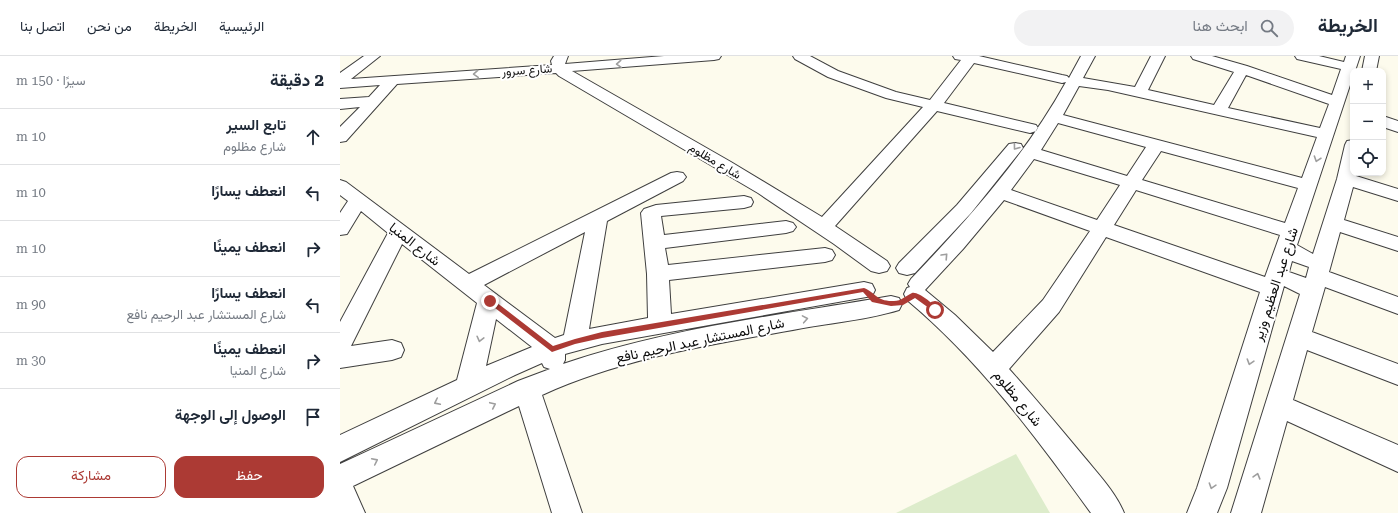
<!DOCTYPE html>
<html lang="ar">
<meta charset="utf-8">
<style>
:root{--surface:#fff;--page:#f2f2f3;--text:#1f2937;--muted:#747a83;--line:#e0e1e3;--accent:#ac3a34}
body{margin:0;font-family:"Roboto Serif",Vazirmatn,serif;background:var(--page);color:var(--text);direction:rtl}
.controls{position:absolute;right:12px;top:12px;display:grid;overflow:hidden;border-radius:8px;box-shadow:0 2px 6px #0003}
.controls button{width:36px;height:36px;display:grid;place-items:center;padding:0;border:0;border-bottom:1px solid var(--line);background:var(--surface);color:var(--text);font:20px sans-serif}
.stop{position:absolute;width:12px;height:12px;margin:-9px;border:3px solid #ac3a34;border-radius:50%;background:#fff}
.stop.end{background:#ac3a34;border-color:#fff;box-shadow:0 1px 4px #0008}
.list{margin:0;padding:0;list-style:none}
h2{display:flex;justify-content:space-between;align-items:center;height:52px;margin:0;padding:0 16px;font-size:17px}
h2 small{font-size:13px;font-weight:400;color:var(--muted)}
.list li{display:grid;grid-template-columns:26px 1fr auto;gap:12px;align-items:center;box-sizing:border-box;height:56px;padding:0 16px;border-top:1px solid var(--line)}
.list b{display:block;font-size:15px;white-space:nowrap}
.list p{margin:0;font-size:13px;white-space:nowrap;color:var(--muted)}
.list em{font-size:13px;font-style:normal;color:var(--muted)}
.actions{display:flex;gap:8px;padding:12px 16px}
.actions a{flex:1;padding:9px 0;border:1px solid var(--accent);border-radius:12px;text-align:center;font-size:14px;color:var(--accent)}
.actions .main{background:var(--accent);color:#fff}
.icon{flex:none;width:22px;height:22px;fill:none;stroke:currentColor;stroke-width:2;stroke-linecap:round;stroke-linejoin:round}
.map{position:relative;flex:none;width:1058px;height:457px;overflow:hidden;direction:ltr}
header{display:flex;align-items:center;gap:24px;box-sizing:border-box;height:56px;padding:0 20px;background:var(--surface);border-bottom:1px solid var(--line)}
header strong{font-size:19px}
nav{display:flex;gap:22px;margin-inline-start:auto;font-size:14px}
.search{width:280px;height:36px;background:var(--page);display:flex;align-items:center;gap:10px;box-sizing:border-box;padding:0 14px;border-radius:22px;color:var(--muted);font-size:15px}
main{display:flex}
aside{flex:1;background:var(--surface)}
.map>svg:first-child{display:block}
.pitch{fill:#ddeccb}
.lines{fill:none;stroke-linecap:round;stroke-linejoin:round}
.minor-casing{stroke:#3f3f3f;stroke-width:2}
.minor{fill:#fff;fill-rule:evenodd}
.oneway{stroke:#9e9e9e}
.route{fill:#ac3a34}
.labels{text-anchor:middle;stroke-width:4;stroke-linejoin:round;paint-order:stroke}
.far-street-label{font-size:12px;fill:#0c0c0c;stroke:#fff}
.street-label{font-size:14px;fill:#0c0c0c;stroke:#fff}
</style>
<header>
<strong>الخريطة</strong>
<div class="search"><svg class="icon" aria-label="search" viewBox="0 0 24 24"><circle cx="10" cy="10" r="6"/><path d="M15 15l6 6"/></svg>ابحث هنا</div>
<nav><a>الرئيسية</a><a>الخريطة</a><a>من نحن</a><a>اتصل بنا</a></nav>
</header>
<main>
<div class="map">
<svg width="1058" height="457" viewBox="0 0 1058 457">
<rect width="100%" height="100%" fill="#fdfbed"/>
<path class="pitch" d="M676,398L710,457H556Z"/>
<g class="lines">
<g class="minor-casing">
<path id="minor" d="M24,0H40L11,23L212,9L211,5L214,0H228L225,8L324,0H381L379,3L374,4L232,15L391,106L482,161L583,51L546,42L488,21L455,3L453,0H470L498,15L556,36L590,44L621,4L615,3L613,0H639L722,19L727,20L729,22L741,0H755L743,22L795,31L811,0H825L808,34L874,49L894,16L853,3L851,0H872L907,10L992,39L1001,13L957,3L955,0H979L1004,6L1006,0H1020L1015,15H1013V20L957,189L973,198L997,123L1005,89L1007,85L1013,84V117H1016V120L1058,133V145L1013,131L1004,164L1058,181V195L1000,176L989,216L1058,241V258L985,231L972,276L1058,308V329L967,294L953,344L1058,389V416L947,365L921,457H891L960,238L944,230L887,432L877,457H847L857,432L920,236L766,181L719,256L669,313C695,342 720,372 745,402C759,419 776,437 784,457H751C696,381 639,304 567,244L564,238L567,232L570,231L568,228L571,223C630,161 685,100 726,26L722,27L634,7L604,47L696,69L698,72L696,75L690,77L597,55L495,170L547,205L550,210L547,215L539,217L531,215L494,188L418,137L219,20L216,17L57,28L6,85L0,86V71L20,51L0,53V43L29,41L40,29L0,32V17ZM906,19L989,48L980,72L888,52ZM739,30L768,34L977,81L962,122L723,59ZM718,67L806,91L787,120L701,94ZM821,95L958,132L945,167L802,124ZM694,103L780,129L757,164L671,134ZM796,134L940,179L925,221L774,169ZM664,144L750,175L703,244L653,296L615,259L585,234L623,193ZM952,205L969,211L966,222L949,216Z
M1025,0H1039L1036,15H1022Z
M1043,60L1058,65V76L1043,71Z
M675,87L681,88L683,92L631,157L575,217L567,219L559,217L556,212L559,207L617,149L669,88Z
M337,116L343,117L346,121L343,125L267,165L249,273L308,262L307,218L301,157L304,153L316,149L404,140L411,142L413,146L411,150L404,152L321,160L324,179L446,165L453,167L456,171L453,175L446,177L325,192L328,209L485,192L492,194L495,199L492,204L485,206L329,224L331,258L524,226L532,228L535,234L532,240L262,288L225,298V304L223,308C329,272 441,259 551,240L559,242L562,248L559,254C530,263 499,266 469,271C377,288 288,300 202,339L242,457H212L179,350L13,430L25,457H0V408L178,325L210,313L204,311L202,307L175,319L0,406V379L117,324L137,247L62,188L11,290L52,284L61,287L64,294L61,301L52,304L0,312V266L48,177L21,155L7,178L0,179V157L8,145L0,139V124L6,126L129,218L331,117ZM245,176L224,279L215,282L144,229ZM156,263L192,291L146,310Z"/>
</g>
<use href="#minor" class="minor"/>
</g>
<defs><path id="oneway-chevron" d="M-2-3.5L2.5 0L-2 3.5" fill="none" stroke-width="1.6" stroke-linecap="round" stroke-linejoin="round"/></defs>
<g class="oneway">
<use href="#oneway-chevron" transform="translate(279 8) rotate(176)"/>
<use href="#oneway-chevron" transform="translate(136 18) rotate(176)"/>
<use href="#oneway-chevron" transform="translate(676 91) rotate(127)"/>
<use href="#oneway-chevron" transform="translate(977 103) rotate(109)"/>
<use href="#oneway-chevron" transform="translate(605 200) rotate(-47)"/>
<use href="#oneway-chevron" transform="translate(465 263) rotate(-10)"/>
<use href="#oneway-chevron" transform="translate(140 283) rotate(104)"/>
<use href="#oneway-chevron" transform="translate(910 306) rotate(107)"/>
<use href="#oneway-chevron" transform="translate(97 346) rotate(154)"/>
<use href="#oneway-chevron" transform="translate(153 349) rotate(-25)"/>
<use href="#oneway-chevron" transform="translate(35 405) rotate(-26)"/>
<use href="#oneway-chevron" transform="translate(917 420) rotate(-74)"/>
<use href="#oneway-chevron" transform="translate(872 430) rotate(108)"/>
</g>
<path class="route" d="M524,232C535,236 536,245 552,245C561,246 565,240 572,237C578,235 595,249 598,254L595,256L593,255L575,242L563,249L551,250L532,246L523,236L262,282L235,288L212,296L146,245L147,243H152L213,290L235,283L262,276Z"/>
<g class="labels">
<g class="far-street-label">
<text transform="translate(187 14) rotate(-4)" y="4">شارع سرور</text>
<text transform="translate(375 105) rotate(31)" y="4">شارع مظلوم</text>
</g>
<g class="street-label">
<text transform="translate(75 188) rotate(38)" y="5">شارع المنيا</text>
<text transform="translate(935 228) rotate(-72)" y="5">شارع عبد العظيم وزير</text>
<text transform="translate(360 284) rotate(-12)" y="5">شارع المستشار عبد الرحيم نافع</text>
<text transform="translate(678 342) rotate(51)" y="5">شارع مظلوم</text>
</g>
</g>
</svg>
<div class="controls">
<button>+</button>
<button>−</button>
<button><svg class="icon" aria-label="locate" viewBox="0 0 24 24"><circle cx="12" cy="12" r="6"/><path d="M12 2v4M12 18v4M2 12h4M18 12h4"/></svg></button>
</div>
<div class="stop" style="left:595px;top:254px"></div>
<div class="stop end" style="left:150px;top:245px"></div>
</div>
<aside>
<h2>2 دقيقة<small>سيرًا · 150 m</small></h2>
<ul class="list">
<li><svg class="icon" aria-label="ahead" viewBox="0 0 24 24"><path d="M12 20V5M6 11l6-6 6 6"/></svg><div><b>تابع السير</b><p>شارع مظلوم</p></div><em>10 m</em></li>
<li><svg class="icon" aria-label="left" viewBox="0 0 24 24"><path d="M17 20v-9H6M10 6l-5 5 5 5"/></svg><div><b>انعطف يسارًا</b></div><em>10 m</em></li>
<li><svg class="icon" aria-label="right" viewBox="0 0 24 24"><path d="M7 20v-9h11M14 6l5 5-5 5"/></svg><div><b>انعطف يمينًا</b></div><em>10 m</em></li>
<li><svg class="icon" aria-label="left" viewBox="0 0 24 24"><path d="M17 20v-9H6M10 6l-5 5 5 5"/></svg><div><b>انعطف يسارًا</b><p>شارع المستشار عبد الرحيم نافع</p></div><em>90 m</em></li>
<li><svg class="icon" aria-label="right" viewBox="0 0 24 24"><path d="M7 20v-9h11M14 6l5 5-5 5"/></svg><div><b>انعطف يمينًا</b><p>شارع المنيا</p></div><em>30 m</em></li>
<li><svg class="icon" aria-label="arrive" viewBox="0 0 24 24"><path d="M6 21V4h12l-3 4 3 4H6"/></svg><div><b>الوصول إلى الوجهة</b></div></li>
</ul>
<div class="actions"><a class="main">حفظ</a><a>مشاركة</a></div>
</aside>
</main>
